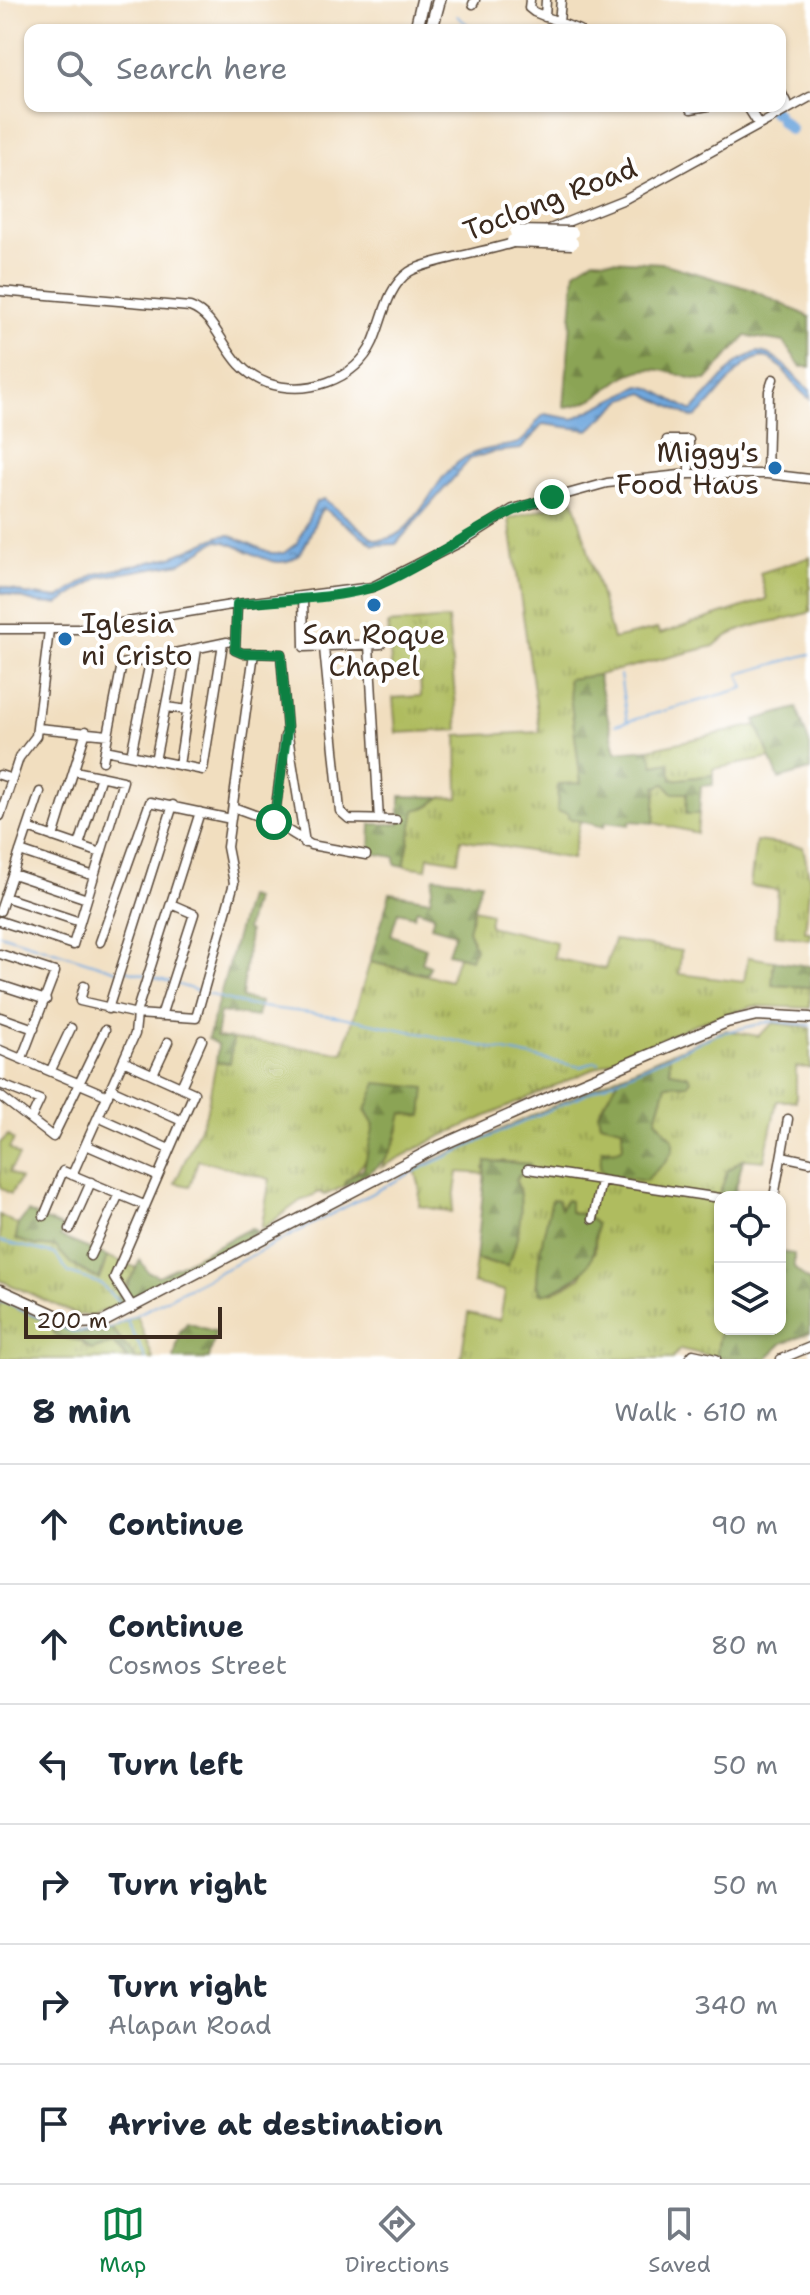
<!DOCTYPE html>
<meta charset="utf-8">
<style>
:root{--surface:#fff;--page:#f2f2f3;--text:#1f2937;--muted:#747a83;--line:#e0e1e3;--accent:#0b8043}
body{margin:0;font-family:"Shantell Sans",sans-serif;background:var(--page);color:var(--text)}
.controls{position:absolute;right:24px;bottom:24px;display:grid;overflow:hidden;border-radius:16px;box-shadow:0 2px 6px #0004}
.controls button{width:72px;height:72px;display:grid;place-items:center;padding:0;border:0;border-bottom:2px solid var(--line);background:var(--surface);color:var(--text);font:40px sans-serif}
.scale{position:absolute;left:24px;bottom:20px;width:198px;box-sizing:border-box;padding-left:8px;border:4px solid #3b2a1e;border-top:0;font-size:22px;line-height:28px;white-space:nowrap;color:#3b2a1e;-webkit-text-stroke:6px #fff;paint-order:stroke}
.stop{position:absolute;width:24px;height:24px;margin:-18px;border:6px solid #0b8043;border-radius:50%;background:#fff}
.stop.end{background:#0b8043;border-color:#fff;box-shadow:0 2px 8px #0008}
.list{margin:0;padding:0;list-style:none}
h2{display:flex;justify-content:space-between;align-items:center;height:104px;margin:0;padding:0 32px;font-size:34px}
h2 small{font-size:26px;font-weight:400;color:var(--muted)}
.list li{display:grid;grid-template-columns:52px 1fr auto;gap:24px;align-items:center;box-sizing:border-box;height:120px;padding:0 32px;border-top:2px solid var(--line)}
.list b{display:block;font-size:30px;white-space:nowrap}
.list p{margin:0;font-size:26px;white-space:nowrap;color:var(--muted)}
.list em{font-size:26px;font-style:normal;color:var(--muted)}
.icon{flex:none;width:44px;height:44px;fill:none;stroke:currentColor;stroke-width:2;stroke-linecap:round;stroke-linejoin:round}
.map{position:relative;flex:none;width:810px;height:1359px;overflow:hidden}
.search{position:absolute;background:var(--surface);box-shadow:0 2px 6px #0004;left:24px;right:24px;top:24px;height:88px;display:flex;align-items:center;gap:20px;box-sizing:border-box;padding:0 28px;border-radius:16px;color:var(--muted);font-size:30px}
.sheet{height:824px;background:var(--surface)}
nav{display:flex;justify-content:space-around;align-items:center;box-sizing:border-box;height:112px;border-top:2px solid var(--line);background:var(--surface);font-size:22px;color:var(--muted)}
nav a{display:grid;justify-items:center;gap:4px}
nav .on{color:var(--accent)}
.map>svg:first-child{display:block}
.grass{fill:url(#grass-tufts);stroke:#75733e;stroke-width:2;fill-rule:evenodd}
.forest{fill:url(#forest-firs);stroke:#63673a;stroke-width:2}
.water{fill:url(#water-ripples);stroke:#55687e;stroke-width:2}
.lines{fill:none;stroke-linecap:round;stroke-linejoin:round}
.stream{stroke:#6fa7de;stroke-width:2}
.river{stroke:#6fa7de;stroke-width:12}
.minor-casing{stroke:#564536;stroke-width:11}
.major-casing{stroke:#564536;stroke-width:13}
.highway-casing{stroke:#564536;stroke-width:15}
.minor{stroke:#fff;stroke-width:8}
.major{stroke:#fff;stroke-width:10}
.highway{stroke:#fff;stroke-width:12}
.highway-bridge-casing{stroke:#564536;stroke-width:15;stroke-linecap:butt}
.highway-bridge{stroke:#fff;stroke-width:12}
.route{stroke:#0b8043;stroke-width:10}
.poi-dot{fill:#1f6fb2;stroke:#fff;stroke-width:3}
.labels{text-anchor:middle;stroke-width:8;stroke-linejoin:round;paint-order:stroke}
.street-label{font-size:28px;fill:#3b2a1e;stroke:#fff}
.poi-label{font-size:28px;fill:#3b2a1e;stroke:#fff;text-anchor:end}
</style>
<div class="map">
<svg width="810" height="1359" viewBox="0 0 810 1359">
<defs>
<pattern id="grass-tufts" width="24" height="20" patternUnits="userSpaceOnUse" patternTransform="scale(2)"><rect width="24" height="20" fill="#afbc5e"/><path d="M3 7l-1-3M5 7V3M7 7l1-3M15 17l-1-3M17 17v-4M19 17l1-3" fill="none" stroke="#90994d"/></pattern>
<pattern id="forest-firs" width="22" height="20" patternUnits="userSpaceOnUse" patternTransform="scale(2)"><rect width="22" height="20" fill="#8ba455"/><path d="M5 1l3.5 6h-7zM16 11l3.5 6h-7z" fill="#738646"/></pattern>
<pattern id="water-ripples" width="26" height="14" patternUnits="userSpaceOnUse" patternTransform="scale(2)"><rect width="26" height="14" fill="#6fa7de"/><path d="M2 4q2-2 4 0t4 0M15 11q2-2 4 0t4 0" fill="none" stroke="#5c88b3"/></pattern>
</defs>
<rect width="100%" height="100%" fill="#fff"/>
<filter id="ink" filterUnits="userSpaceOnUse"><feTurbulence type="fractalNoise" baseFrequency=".0125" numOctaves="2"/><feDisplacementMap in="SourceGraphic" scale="16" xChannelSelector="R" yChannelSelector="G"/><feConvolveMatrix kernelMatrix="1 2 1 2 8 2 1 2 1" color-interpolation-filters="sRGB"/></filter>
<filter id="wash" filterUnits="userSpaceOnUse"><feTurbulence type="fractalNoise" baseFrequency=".006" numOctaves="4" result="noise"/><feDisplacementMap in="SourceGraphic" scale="32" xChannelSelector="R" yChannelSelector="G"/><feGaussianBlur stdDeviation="1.8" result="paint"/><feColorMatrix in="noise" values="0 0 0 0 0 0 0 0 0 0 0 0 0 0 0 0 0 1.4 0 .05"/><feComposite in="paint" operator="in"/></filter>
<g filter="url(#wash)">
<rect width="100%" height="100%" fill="#f1debf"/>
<path class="grass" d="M574,500L613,639L657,629L660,634L767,599L760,573L810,557V612C780,623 739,622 714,646L598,675L568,679L581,783L558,811L568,813V818L580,821L572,859L461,839L458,861L428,856L426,869L404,866L415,809L430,806L440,797L458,798L457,736L540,732L509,519Z
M448,619L458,730L396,733L393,698L421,696L420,676L392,677L388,624Z
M757,725L771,758L713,769V775L672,780L654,766L649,749Z
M665,784L687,793V814H699L697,833L654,823L656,787Z
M756,841L803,847L810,880L805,932H810V939L775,935L778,890L750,886Z
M474,909L491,913L489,926L556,942L554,958L605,969L614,940L681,951L679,974L744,982L748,957L774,961L773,985L810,987V1008L754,1006L695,1024L435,1139L382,1167L397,1138L401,1113L372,1101L366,1110C367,1118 372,1119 374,1126C377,1149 362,1169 346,1180L345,1186L325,1195L320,1192L300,1201L261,1230L270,1179L198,1160L190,1186L175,1183L206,1114L216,1062L230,1063L233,1039L343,1053L370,962L450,981L458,956L471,959L473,940L468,930Z
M774,1023L810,1028V1068L796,1067V1101H777L764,1161L743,1159L728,1170L709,1224L719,1255L721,1330L716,1357L680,1349L672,1359H461L468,1313L500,1320L505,1291L473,1283L476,1259L495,1265L512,1257C516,1235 526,1202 516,1181L529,1164L499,1161L484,1168L486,1174L458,1172L452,1212L419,1206L420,1188L415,1169L621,1075L598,1113L600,1123L622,1128L623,1147L615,1152L608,1149L653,1173L666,1161L673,1140L656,1120L666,1085L688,1084L691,1080L687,1075L670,1072L669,1054L725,1030L758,1036ZM558,1201L561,1209L587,1216L596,1224L595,1251L580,1278L552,1293L536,1287L548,1216Z
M8,1135L14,1140L9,1148L19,1156L9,1172L20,1179L11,1194L0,1188V1143Z
M0,1215L18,1225L16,1239L33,1245L56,1247L79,1269L95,1278L101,1276L107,1256L137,1268L117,1298L120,1304L93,1315H78L0,1280Z
M0,1301L51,1324L55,1336L81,1341L86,1347L113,1343L128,1359H0Z
M137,1315L153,1359H136L111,1328Z"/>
<path class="forest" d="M594,259L662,263L750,289L810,317V367H801L784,342L746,336L706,380C681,380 663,364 638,371C609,379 605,403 564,407L575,271Z
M598,675L616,752L649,749L654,765L669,762L672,780L713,775V785L701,786L699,814H686L687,793H673L665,784L656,787L654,823L630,821L629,825L605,822L604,827L568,818V813L557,811L558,784L581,783L568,679Z
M797,708L810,746V770L779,779L755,720Z
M400,796L440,797L430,806L415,810L404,866L395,864V857L370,853L371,824H400Z
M434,877L481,882L468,930L475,948L471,959L448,953L455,933L431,926L434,915L417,909L414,916L398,912L391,935L426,948L422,963L430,966L427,974L370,962L390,893L430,900Z
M247,897L254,899L246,930L249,932L242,998L260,1002L257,1017L220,1012L216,1037L233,1039L230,1063L216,1062L218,1045L208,1039Z
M774,961L810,966V987L772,985Z
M669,1054L670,1072L687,1075L691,1080L688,1084L666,1085L656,1119L673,1140V1150L666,1161L645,1181L605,1174L600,1168L602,1149L616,1151L623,1147L622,1128L600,1123L598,1113L621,1075Z
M377,1083L425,1088L422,1116L402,1113C392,1160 386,1164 345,1186L346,1181L364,1168L374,1125L366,1110Z
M743,1159L734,1197H720V1294L719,1255L709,1223L728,1170Z
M486,1161L530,1164L531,1170L519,1174L516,1181C526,1202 518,1246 507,1266L476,1259Z
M552,1199L558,1200L561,1208L566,1200L570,1201V1212L587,1216L596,1224C595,1250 594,1269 569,1282C558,1288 553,1293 540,1294C531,1278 547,1220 552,1199Z
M28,1212L64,1228L60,1237L107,1256L99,1279L72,1265L56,1247L33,1245L16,1239L18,1225Z
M251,1228L258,1232L120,1304L117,1298L127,1287L140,1260L148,1272L159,1276Z
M780,1252L794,1254V1268L810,1282V1332L783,1343L766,1359L716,1357L721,1329H780Z
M187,1323L216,1332L209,1359H174L180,1332Z
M51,1324L85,1333L111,1328L136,1359H128L113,1343L92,1350L81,1341L55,1336Z"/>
<path class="water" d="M757,352C784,354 790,377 810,390V399C794,389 786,367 770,359C743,347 715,408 693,418L644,393L624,399L589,430L543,424L521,449L492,452L470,459L396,544L374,545L323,508C312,521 311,541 299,554C276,578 243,541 216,541L181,563L100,577L58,604L38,603L0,592L1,586L25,594L59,598L96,574L172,557L220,536L230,535L271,553H284L297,543L316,502L324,499L374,539C406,546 428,496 444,476C468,448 483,451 515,444C529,441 533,421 545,414L573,419L640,386L651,388L692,411L737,362Z"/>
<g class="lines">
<path class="stream" d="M457,16L475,30
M620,675L627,721
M615,725L744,688L739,674L810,654
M0,934L117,971
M125,970L146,975
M153,977L170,982
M176,984L201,992
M208,994L246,1005L342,1017L581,1067L595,1061L599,1063
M0,1241L55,1254L69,1273L101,1284L120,1304
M0,1301L74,1332L111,1328L415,1171L717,1034L773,1021L810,1025
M127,1321L146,1359"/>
<path class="river" d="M768,106L776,113
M781,120L790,129"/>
</g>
</g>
<g filter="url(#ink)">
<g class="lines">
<g class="minor-casing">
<path id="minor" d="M530,0L529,8L534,12L579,30
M473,4L475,0
M545,17L546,0
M559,23L561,0
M780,90L789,108
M747,106L759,125
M691,109L708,106
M547,230L625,199L810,97
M0,291L190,307C223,319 223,367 267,383C306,396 355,381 373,342C383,319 387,287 409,272C425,261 491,251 516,242
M667,440H689V474
M767,474L769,391L773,379
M303,597L304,647L381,644
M237,604L235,650L242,653L281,654L287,730L305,843
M0,629H84L237,604L372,587L461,542L513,509L607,483L689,474H767L810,479
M369,645L379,820
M324,648L340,811L349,819L396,820
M166,707L188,710
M38,728L108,735
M105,750L203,770L223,643
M131,755L151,657
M103,761L122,664L227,642
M155,761L176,653
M179,765L197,649
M0,775L12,779
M233,807L274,822L311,845L366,855
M0,816L19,758L36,736L49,630
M274,822L285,736
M28,828L101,853
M53,837L86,731
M79,845L101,776
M20,851L94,876
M13,874L87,899
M5,897L80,922
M0,911L40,792
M0,921L73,945L123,781L75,771
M100,942L150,802L231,819
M0,954L55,972L22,1058
M0,985L46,1000
M84,986L80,1001L137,1014L196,1018L234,883L227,847L254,653
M108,1009L173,805
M136,1013L200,812
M161,1016L194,914L171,904
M0,1017L34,1029
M0,1050L108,1096
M123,1061L194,1093L114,1278L133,1308
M51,1070L71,1028
M153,1074L168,1042
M0,1084L40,1100L31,1119
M181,1087L202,1040
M111,1089L182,1121
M0,1096L53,1137L105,1030
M98,1117L169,1149
M86,1145L157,1176
M782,1156L810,1162
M528,1169L720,1198
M72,1175L135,1034L137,1014
M774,1197L788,1119
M44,1216L63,1171L144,1205
M593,1219L601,1181
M70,1229L91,1182
M90,1256L119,1194
M689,1359L693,1354L716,1359
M781,1359L810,1347"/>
</g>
<g class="major-casing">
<path id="major" d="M0,1290L73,1323L103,1322L435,1148L568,1089L727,1022L757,1015L810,1018"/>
</g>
<g class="highway-casing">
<path id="highway" d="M416,30L423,0
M431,30L439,0"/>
</g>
<use href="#minor" class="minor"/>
<use href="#major" class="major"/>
<use href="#highway" class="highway"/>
<g class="highway-bridge-casing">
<path id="highway-bridge" d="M516,232L572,233
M513,241L572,243"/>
</g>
<use href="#highway-bridge" class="highway-bridge"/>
</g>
</g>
<g class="lines" filter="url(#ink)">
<path class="route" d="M274,822L287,730L281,654L242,653L235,650L237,604C275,600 350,599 383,583C441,557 491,513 552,497"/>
</g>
<g class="poi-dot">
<circle cx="775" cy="468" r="8"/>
<circle cx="374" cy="605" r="8"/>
<circle cx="65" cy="639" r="8"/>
</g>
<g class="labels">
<g class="street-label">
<text transform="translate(550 199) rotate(-21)" y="10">Toclong Road</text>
</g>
<g class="poi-label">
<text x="759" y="462">Miggy's<tspan x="759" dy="32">Food Haus</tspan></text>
<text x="81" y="633" text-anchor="start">Iglesia<tspan x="81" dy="32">ni Cristo</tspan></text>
<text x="374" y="644" text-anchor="middle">San Roque<tspan x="374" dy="32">Chapel</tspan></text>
</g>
</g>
</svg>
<div class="controls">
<button><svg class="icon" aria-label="locate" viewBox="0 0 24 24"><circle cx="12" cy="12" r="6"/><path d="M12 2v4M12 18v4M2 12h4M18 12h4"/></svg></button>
<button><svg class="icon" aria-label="layers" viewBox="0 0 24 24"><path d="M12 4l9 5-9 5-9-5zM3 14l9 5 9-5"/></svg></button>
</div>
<div class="scale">200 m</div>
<div class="stop" style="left:274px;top:822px"></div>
<div class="stop end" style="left:552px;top:497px"></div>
<div class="search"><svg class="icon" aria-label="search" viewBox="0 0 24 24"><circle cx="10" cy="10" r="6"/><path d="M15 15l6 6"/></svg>Search here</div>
</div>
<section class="sheet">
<h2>8 min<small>Walk · 610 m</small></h2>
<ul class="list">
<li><svg class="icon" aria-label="ahead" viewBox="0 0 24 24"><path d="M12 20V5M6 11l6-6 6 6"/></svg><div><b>Continue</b></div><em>90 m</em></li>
<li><svg class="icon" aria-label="ahead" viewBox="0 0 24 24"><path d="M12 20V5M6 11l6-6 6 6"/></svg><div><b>Continue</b><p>Cosmos Street</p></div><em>80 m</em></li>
<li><svg class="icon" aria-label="left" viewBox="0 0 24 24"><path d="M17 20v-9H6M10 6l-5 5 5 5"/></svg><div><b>Turn left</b></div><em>50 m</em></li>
<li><svg class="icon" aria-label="right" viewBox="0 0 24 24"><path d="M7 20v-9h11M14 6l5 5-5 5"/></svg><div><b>Turn right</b></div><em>50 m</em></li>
<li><svg class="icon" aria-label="right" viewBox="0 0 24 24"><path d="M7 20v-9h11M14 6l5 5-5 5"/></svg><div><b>Turn right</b><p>Alapan Road</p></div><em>340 m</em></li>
<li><svg class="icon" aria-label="arrive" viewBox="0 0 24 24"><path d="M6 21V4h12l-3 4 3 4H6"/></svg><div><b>Arrive at destination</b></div></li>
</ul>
</section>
<nav>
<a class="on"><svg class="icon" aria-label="map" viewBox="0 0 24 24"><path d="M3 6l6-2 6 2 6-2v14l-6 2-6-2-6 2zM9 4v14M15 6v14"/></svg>Map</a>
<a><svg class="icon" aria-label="directions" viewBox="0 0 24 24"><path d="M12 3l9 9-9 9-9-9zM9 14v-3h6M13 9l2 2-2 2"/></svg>Directions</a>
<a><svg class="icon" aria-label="saved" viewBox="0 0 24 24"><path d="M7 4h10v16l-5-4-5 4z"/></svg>Saved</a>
</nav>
